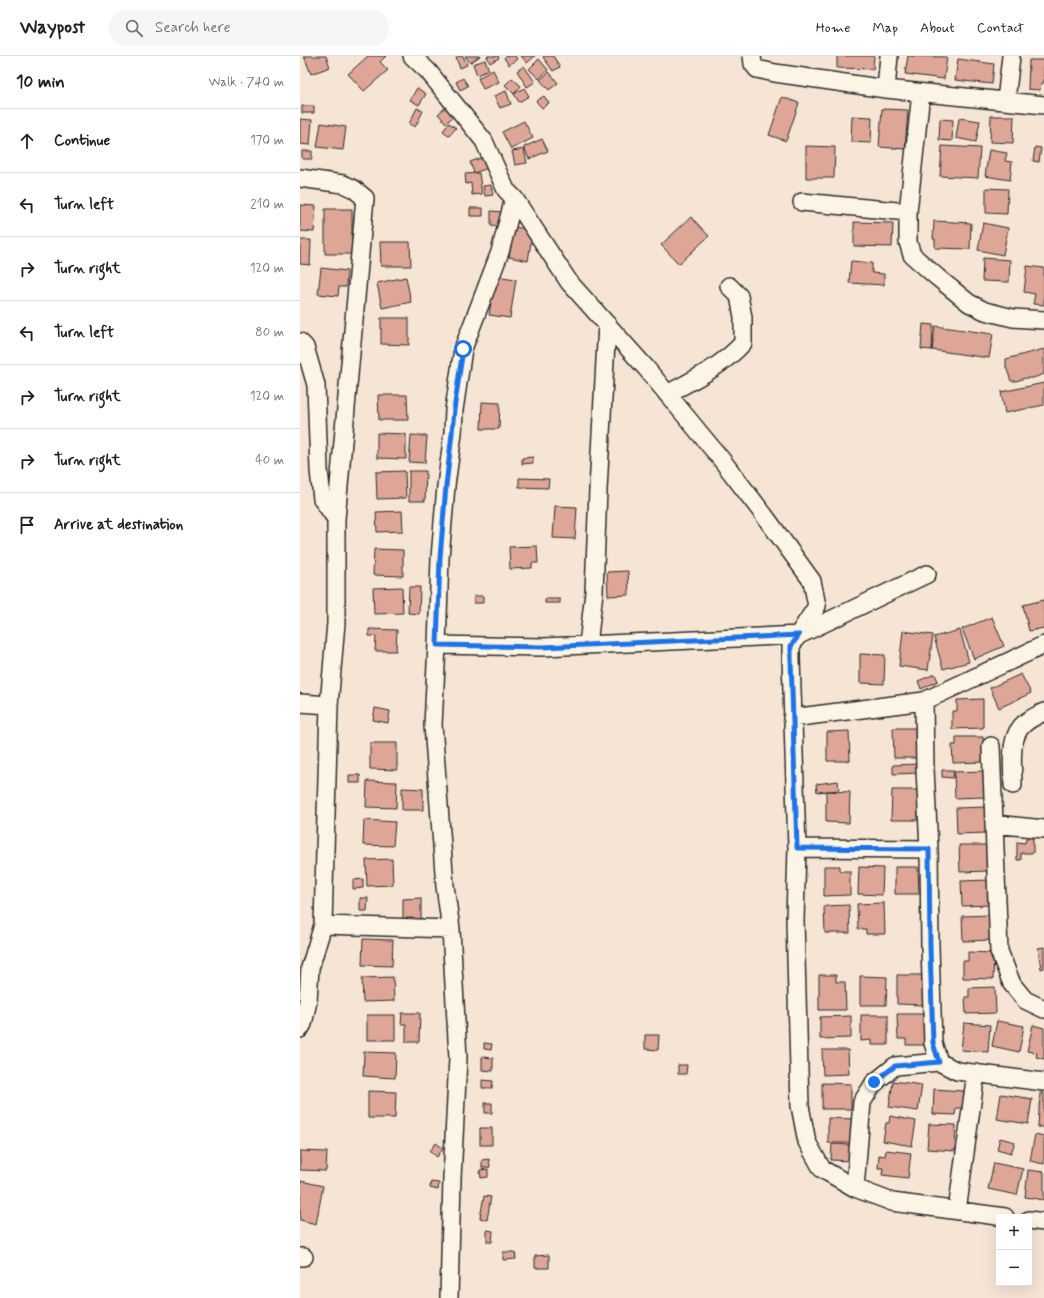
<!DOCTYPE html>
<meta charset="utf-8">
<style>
:root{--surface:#fff;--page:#f6f6f6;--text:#202124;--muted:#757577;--line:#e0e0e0}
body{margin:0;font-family:Mynerve,sans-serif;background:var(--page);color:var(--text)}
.controls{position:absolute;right:12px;bottom:12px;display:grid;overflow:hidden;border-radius:0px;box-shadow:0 4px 16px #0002}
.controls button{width:36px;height:36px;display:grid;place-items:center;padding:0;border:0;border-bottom:1px solid var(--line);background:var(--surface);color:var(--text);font:20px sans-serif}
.stop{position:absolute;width:12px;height:12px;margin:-9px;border:3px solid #1a73e8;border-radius:50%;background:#fff}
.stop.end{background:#1a73e8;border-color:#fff;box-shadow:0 1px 4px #0008}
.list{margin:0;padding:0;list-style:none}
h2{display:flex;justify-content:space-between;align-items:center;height:52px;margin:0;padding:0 16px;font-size:17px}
h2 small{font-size:13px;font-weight:400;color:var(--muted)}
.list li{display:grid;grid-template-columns:26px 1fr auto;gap:12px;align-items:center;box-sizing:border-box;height:64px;padding:0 16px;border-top:1px solid var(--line)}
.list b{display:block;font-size:15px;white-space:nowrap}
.list em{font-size:13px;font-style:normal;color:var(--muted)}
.icon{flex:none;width:22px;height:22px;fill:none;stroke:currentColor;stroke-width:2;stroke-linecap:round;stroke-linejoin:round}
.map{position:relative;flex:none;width:744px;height:1242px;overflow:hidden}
header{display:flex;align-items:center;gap:24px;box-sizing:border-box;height:56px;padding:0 20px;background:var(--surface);border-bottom:1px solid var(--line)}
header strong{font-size:19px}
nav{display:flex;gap:22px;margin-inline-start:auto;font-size:14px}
.search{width:280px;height:36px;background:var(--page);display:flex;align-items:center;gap:10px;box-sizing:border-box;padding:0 14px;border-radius:22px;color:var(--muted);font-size:15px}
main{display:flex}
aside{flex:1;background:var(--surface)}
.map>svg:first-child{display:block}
.building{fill:#dea696;stroke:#2b2b2b}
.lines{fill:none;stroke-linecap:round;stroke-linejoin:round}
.minor-casing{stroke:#2b2b2b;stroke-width:20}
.minor{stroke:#fcf5e5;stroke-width:17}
.route{stroke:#1a73e8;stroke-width:5}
</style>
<header>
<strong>Waypost</strong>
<div class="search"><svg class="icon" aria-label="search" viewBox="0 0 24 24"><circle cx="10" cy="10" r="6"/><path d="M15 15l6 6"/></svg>Search here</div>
<nav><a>Home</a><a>Map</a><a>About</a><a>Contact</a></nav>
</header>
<main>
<aside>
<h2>10 min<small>Walk · 740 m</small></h2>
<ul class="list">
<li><svg class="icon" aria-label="ahead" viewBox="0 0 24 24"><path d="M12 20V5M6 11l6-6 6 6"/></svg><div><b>Continue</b></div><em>170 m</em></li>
<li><svg class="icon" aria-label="left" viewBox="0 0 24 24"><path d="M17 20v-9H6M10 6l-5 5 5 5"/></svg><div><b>Turn left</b></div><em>210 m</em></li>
<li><svg class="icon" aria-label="right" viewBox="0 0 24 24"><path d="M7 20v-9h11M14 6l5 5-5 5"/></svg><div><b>Turn right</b></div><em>120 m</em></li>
<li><svg class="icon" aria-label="left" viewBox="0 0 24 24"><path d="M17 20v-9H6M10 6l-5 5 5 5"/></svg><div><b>Turn left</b></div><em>80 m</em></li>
<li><svg class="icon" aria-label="right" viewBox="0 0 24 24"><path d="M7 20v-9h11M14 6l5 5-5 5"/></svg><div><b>Turn right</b></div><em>120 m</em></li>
<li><svg class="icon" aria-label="right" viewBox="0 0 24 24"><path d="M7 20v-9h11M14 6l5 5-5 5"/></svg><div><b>Turn right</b></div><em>40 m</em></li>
<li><svg class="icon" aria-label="arrive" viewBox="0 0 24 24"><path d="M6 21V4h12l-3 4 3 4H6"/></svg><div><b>Arrive at destination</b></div></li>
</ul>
</aside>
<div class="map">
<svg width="744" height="1242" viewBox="0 0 744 1242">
<rect width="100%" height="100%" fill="#f6e5d5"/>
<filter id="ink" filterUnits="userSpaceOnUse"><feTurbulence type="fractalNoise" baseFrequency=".025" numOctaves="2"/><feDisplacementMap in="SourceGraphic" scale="8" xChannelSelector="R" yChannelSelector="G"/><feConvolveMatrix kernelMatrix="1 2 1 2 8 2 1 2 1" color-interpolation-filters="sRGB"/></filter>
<g filter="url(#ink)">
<path class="building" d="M4,0H26L30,11L11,18Z
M68,0H86L80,6L88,14L64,35L48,18Z
M160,0H163L167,9L160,12L156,2Z
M165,0H180L170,7Z
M188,0H198L199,2L190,7L187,1Z
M207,0H215L217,3L209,9L204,2Z
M221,0H235L227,7Z
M244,0H253L260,11L253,15L243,1Z
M537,0H574L573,13L537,12Z
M608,0L647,1L644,23L605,18Z
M239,3L248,14L239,23L229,13Z
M658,3L694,8L692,28L655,24Z
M185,4L189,14L177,19L173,8Z
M729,4H744V27H741L740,34L728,33Z
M224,10L235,26L227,31L217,15Z
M193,14L199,26L183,33L178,22Z
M249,16L258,27L249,34L240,24Z
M163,22L168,30L160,34L156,26Z
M212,22L221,30L214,38L205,29Z
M117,32L126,38L119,49L110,44Z
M224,32L229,40L219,46L214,38Z
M206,35L211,48L200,52L194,40Z
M244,40L249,47L242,52L236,45Z
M482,41L499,47L486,85L469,79Z
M2,50H14V57H2Z
M147,50L155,59L146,67L138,58Z
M117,52L123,55L115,71L109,68Z
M582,53L608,54L605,93L579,91Z
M552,60L572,61L571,87L551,86Z
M691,60H714L713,87L690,86Z
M659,62L680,65L676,86L656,82Z
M0,63L12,64L10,89L0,88Z
M640,63L653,64L652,85L639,84Z
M224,65L233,82L211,93L202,76Z
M21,67L46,71L43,94L17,91Z
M149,67L156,72L149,80L143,75Z
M242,83L248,95L229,103L224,91Z
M506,90L535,91L534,122H506Z
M642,90L680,92L678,122L640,120Z
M735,91L741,92L739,106L733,105Z
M224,93L227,107L215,109L212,95Z
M689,94L707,97L705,105L712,106L710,124L685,120Z
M2,95H12V103H2Z
M184,101L188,112L174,117L170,106Z
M179,117L182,138L172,139L171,127L166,128L165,118Z
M191,129L193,139L185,140L183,130Z
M686,132L708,133L707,158L686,157Z
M0,149L16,150L14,176L0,175Z
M170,152H183V160H170Z
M25,153H52V198H25Z
M191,155L203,156V171L191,170Z
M391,161L409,180L379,208L361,189Z
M634,165L671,167L670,193L635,192V183H633Z
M554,166L593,167L592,191L554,190Z
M683,167L708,172L703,199L678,194Z
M214,171L233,174L228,205L209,201Z
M0,184H11L10,209L0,208Z
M80,186H110L111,210H81Z
M683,202L710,204L709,226L682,225Z
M551,205L572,207V217L584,218V229L549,227Z
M727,210L744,212V249L733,248L735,238L724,236Z
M21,212L47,215L46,231H39L38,240L18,238Z
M195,220L216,223L210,262L189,259Z
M106,221L111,246L82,252L77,227Z
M81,262H109V289L81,288Z
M623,268L633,269L632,294L621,293Z
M635,270L693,278L689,302L632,294Z
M744,293V318L733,322H725L716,325H711L706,311V303Z
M744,327V349L705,357L701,336Z
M78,339H107L108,364H79Z
M182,346L200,347L199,373H181Z
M77,377L106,378V403L77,402Z
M111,379L127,380L125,407L109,406Z
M233,401V407L222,408V402Z
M105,415L106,442L77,443L76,416Z
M109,415H126L125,445H109Z
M219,422L249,423L248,432L219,431Z
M255,450L277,451L275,483L253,482Z
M102,455L103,475L77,476L76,456Z
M237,490L238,507H232V512L210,513L209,491Z
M74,493L103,494V520L73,519Z
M328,515L329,539L308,540L307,516Z
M102,531L103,557L74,558L73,532Z
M109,531H120L119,558L108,557Z
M174,540H183V547H174Z
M245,543H260V547H245Z
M744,544V572L729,575L723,549Z
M692,561L704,590L674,603L662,573Z
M69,573L97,574L96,595H75L76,580H69Z
M660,574L669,606L643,613L634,581Z
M603,575L633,579L628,614L599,610Z
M560,598L585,599L584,628L560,627Z
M635,618L638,625L621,633L618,625Z
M721,618L731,637L699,652L690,632Z
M683,643V672L652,673V655H657V644Z
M75,652L90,655L88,667L73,664Z
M593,672H618L619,702H594Z
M549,675L550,705H527V676Z
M656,681H683L684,706L653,707L652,689H656Z
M70,687H97V714L70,713Z
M619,708L620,717L593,718V709Z
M642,714H654L653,722L642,721Z
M684,715L685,741L655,742L654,716Z
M49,719H60V727H49Z
M67,725L97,726L96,752L66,751Z
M538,725L539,734L517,736L516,728Z
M102,732L123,733V754H102Z
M592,734H619L618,764H591Z
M526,735L550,736L549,767L526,766Z
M686,751L687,777L657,778L656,752Z
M64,764L95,766L93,790L63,789Z
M726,782H733V797H721V804H717V786L725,787Z
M659,789H687L688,815L660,816Z
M92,803L93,829L67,830L66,804Z
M524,810H540V815H550V839L524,840Z
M559,811L583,812L582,839L558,838Z
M595,811H618L619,838H595Z
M63,823V832L53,833V824Z
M690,824V849L662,850L661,825Z
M60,842H68L67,855H60Z
M121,842V865H103V843Z
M584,847L585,878H566V873H558L557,848Z
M549,849L550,877H525L524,850Z
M692,859L693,884L663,885L662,860Z
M63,883L93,884L92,910L62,909Z
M744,891V912L741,913L738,892Z
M668,896L694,897L693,923L663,922V905H668Z
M519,919H536V926H545L546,954H519Z
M597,919H624L623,949L597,948Z
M560,920L587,921L586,949H560Z
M93,921L94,945L63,946L62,922Z
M695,931L696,957L666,958L665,941H669V932Z
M102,957H120L119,986H106V968H101Z
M597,958H625V989H606V983H598Z
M67,959H95V984H67Z
M561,959H588V989H571V984L561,985Z
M551,960V982L520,983V961Z
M697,965L724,970L719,996L692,990Z
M664,967L690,969L688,996L661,994Z
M733,969L744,972V1003L736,1001L737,997L727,995Z
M345,979H359L358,994L345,993Z
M184,987L192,988L191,994L184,993Z
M522,994H548L549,1018L523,1019Z
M64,996L96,997L95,1022L63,1020Z
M182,1001L193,1002V1015L182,1014Z
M378,1009H387L386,1018H378Z
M182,1024L193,1025L192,1032H182Z
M593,1025L622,1029L618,1055L589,1051Z
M522,1027L551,1028V1053H522Z
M634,1033L664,1035L663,1052H656L655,1059L633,1058Z
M68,1035L96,1036L95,1062H68Z
M740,1037H744V1071H738Z
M701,1038L732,1043L728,1068L697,1063Z
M185,1047H192V1057H185Z
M590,1060L616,1065L612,1090L583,1085L586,1067H589Z
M528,1062L554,1063V1087H528Z
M629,1068L656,1069L655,1095L627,1093Z
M180,1072H192V1089H180Z
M735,1078L744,1080V1108L730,1105Z
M700,1082L715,1086L711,1097L697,1093Z
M136,1087L143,1092L137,1101L130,1095Z
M532,1088L551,1089V1105L531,1104Z
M586,1094L611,1097L608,1122L582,1119L583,1112H578L579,1099L585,1100Z
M0,1095L27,1096L26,1115L0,1114Z
M189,1103L190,1111L182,1112V1104Z
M694,1107L723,1113L717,1139L688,1133Z
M188,1113V1121L181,1122L180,1114Z
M728,1114L744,1116V1144L725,1141Z
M1,1125L23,1130L16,1168L0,1164Z
M131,1126L139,1127L138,1134L130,1132Z
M184,1140L191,1141L187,1164L180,1162Z
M187,1174L193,1175L192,1186H187Z
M203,1196H215L216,1203L203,1204Z
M249,1199V1212H235V1200Z"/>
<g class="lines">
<g class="minor-casing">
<path id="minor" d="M112,0L128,15L184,85L206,134L214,142L269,226L346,312L421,403L464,459L512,525L517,550L491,590V602L497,792L495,864L500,1050L507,1086L522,1113L555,1132L592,1146L705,1161
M452,0L453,8L457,13L475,17L586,33L744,49
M586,33L589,0
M621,37L608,156V186L612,199L637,221L669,247L685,255L713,262L744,264
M706,45L711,0
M0,122L43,128L54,133L65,142L36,463V567L29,649L23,869L10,912L8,945L3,968L0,973
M502,146L608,156
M0,286L5,291L16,329L19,414L22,443L36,463
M367,338C395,323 422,310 443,287V261L439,240L429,230
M137,589L140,502L146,430L153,377L154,354L163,293L200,196L214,142
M288,589L294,536L298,434L307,268
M624,645L625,713L629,793L630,891L633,987L639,1006L657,1015L744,1026
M0,647L29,649
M492,662L624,645L744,589
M691,690L699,895L712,928L725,944L744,953
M713,729C713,710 708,680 725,667C731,662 738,659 744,656
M695,768L744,773
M497,792L629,793
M23,869L151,873
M555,1132L562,1046L574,1027L595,1010L639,1006
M657,1155L676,1017
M729,1164L744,1166
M0,1201H4
M149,1242L152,1122L158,1002L151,873L145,830L133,669L137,589L243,591L499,579L627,518"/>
</g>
<use href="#minor" class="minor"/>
</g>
</g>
<g class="lines" filter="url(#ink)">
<path class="route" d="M163,293L154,354L152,377L146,430L140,502L137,589L243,591L499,579L491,590V602L497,792L629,793L630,891L633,987L639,1006L595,1010L574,1026"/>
</g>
</svg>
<div class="controls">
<button>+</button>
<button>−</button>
</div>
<div class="stop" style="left:163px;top:293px"></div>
<div class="stop end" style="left:574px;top:1026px"></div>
</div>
</main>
